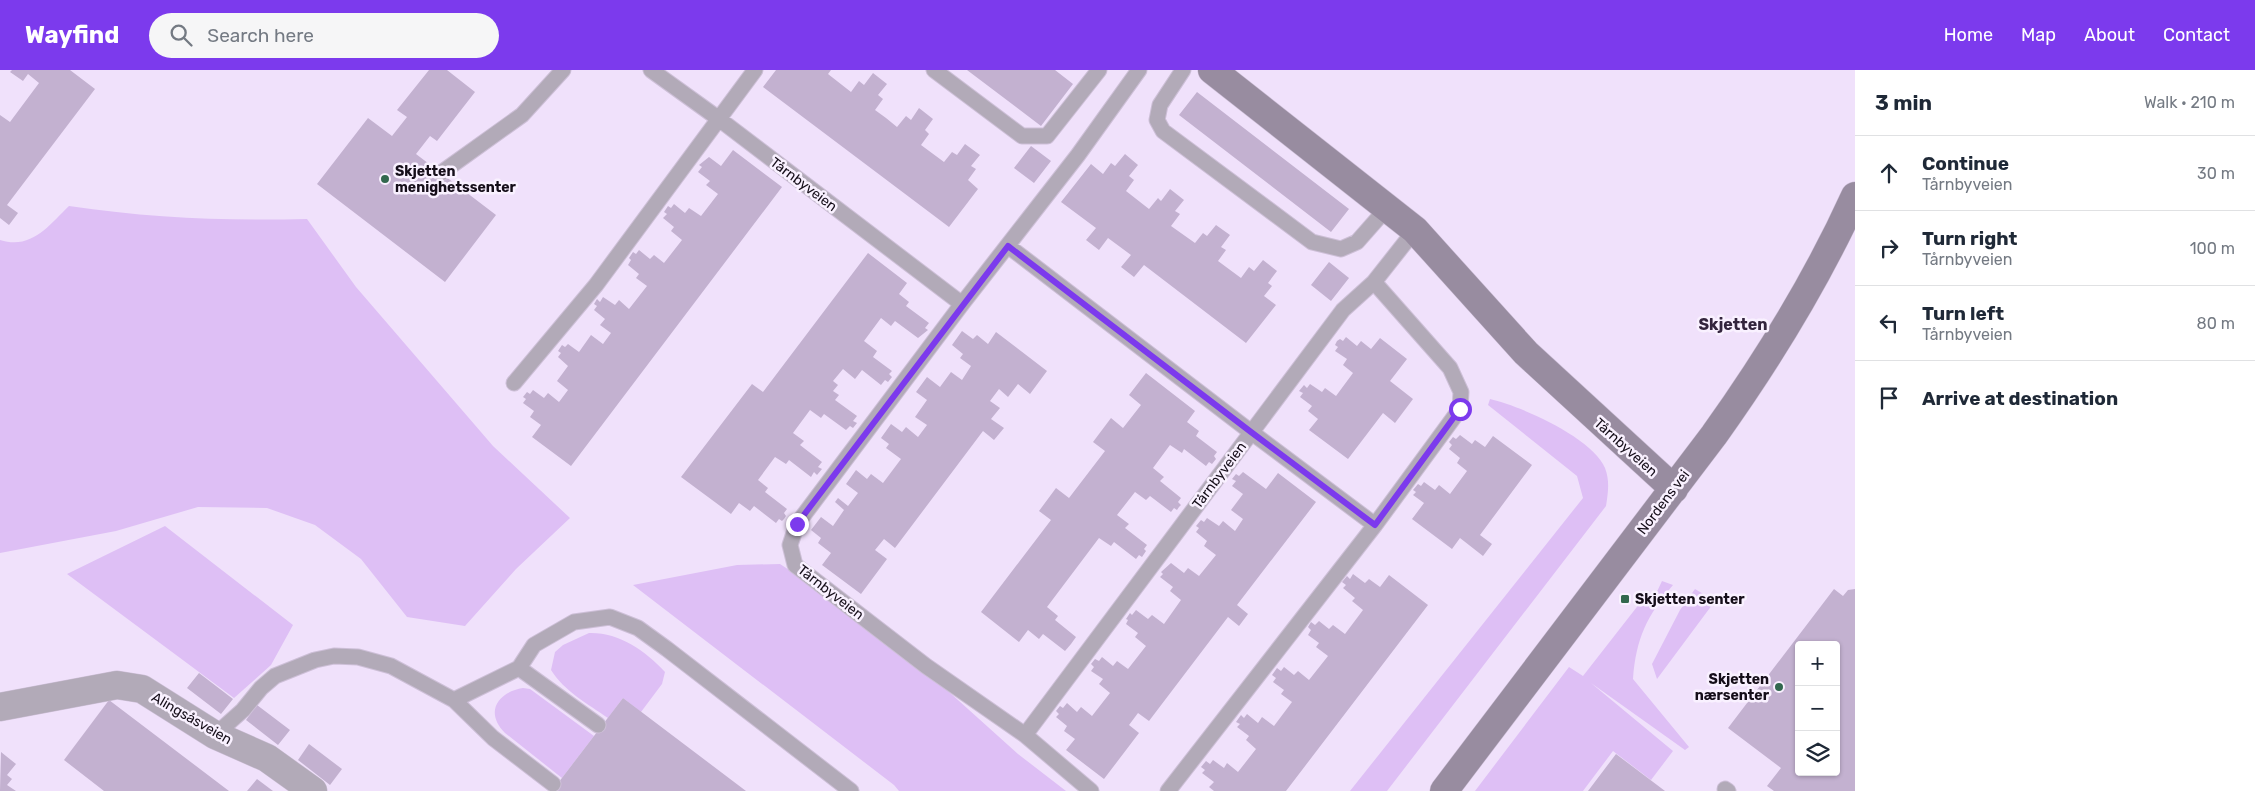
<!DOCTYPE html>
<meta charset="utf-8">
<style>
:root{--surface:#fff;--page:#f6f6f7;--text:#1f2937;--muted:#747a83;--line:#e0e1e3;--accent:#7c3aed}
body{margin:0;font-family:Rubik,sans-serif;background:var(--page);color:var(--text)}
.controls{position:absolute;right:15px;bottom:15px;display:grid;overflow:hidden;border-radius:5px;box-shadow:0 1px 4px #0004}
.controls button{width:45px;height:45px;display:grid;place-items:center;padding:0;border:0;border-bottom:1px solid var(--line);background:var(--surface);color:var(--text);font:25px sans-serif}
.stop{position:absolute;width:15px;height:15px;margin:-11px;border:4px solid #7c3aed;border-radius:50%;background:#fff}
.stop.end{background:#7c3aed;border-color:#fff;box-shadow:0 1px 5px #0008}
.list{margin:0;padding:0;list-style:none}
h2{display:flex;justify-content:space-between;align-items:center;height:65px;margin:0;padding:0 20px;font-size:21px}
h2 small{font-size:16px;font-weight:400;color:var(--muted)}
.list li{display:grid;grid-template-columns:32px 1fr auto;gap:15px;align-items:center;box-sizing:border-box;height:75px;padding:0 20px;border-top:1px solid var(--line)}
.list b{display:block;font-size:19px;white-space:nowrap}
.list p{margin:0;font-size:16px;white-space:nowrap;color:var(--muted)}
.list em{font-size:16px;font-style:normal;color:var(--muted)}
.icon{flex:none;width:28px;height:28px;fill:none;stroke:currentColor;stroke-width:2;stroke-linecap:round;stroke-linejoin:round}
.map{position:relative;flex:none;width:1855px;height:721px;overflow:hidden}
header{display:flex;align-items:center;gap:30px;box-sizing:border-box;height:70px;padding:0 25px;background:var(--accent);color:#fff}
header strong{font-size:24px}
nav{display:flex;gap:28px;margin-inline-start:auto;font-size:18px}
.search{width:350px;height:45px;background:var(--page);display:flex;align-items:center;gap:12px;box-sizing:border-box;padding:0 18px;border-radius:28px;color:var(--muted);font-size:19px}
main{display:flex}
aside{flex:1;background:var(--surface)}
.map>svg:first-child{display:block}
.green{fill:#debff5}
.building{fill:#c3b1d0;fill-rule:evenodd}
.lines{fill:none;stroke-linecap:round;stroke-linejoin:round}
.lane-casing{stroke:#cdbfd7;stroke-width:17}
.street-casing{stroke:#cdbfd7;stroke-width:29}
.secondary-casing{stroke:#cdbfd7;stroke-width:29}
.lane{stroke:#b2aab8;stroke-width:15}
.street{stroke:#b2aab8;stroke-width:28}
.secondary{stroke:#988ca0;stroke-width:28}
.route{stroke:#7c3aed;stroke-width:6}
.poi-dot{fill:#32684e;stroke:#f9f1ff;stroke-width:2}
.labels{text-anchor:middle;stroke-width:5;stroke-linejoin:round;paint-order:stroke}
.poi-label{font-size:14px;font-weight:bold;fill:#150e19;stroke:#f9f1ff;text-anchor:start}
.street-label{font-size:14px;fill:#150e19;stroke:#f9f1ff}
.quarter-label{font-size:16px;font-weight:bold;fill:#33243d;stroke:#f9f1ff}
</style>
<header>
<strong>Wayfind</strong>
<div class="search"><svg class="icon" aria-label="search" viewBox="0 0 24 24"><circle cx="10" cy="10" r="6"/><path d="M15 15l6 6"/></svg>Search here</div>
<nav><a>Home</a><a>Map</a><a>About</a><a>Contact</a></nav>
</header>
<main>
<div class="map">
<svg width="1855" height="721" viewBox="0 0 1855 721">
<rect width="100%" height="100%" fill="#f0e1fb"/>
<path class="green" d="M69,136C150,148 225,151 307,149L356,217L493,376L570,448L516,499L465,556L407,547L361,489L315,455L267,438L198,437L116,461L0,483V170C32,180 49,155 69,136Z
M1490,329C1521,336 1593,368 1605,398C1610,411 1608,423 1606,436L1387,721H1350L1583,428L1577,406L1488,335Z
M165,456L293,555L271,595L234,628L67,504Z
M780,494L879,559L1018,684L1066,721H899L894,715L633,515L737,495Z
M1662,511L1673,515C1647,546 1636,568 1633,609L1689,677L1685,680L1591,613L1673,681L1651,710L1613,681L1583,721H1475L1569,597L1583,606L1647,524L1654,528Z
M1695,519L1715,531L1657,609L1652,594L1680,540Z
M589,563C618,562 645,580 665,602L662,614L641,642L623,628L608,648C588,634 564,621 551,600L555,582L563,575Z
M523,618L530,619L594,666L562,708L505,663C484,642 498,622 523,618Z"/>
<path class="building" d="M12,0H70L95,19L7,135L18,143L9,155L0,148V45L10,52L39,13L28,4L23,11L10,2Z
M429,0H447L475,22L437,71L430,66L416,84L496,145L445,212L317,114L368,48L392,66L407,47L397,40Z
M776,0H831L828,4L851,22L859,11L864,15L873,3L887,14L878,25L883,29L875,40L886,48L897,57L906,46L911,50L919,38L933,49L925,60L929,64L921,75L944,92L952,82L957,85L965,74L980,85L971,96L976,99L968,110L978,119L949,157L763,17Z
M967,0H1055L1073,14L1041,56Z
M1197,22L1349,139L1331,162L1179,45Z
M1031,76L1051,91L1034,113L1014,98Z
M733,80L782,117L571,396L532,367L541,355L530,347L534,341L523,333L526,329L523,327L527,322L530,324L533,320L544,328L548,323L559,332L568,320L557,311L568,296L558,287L561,283L558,281L562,275L565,277L568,274L579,282L591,265L603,274L611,263L600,255L605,249L594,240L597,236L594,234L597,229L600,232L603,227L615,235L619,230L629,239L647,216L636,208L639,204L628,195L631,190L629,188L633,182L636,184L639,180L650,189L654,185L664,193L682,170L671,161L674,157L663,148L667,144L664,142L668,136L671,138L674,134L685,143L689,138L701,146L718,124L706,115L710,111L698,102L702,97L699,95L709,87L721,96Z
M1125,84L1138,95L1129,106L1134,110L1126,121L1149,139L1158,128L1161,131L1170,119L1184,130L1175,141L1180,144L1171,156L1195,173L1203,163L1207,166L1216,155L1230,165L1221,177L1226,180L1218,191L1241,208L1249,197L1254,201L1263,190L1277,201L1268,213L1272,216L1264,226L1276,235L1246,273L1144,195L1134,207L1121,197L1131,185L1108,168L1099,180L1086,170L1096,158L1061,132L1091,94L1103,104L1111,93L1115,96Z
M868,183L907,213L899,224L909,232L906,236L929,253L925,258L928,260L918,268L895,251L891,256L881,248L864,271L877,281L873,287L892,301L889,304L892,307L888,312L885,310L881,315L862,300L855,309L843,299L833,311L838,315L833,321L839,325L835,330L857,346L853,351L857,353L853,358L850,356L846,360L824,344L821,348L810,340L793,363L804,371L800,375L822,392L818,397L822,399L817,405L814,402L811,407L789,390L786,394L775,387L758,410L768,418L765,422L787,439L784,443L786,446L784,449L782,451L779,449L776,453L754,436L750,441L739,433L731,444L681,407L752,314L763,322Z
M1329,192L1349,208L1331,231L1311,215Z
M962,261L973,269L977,265L988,274L996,262L1047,301L1030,324L1018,314L1008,327L999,319L990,331L1000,338L991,349L1004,358L994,370L983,361L895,478L884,469L875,480L887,489L861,524L822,495L831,483L818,473L821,468L811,460L821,447L833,456L844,440L835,432L838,428L848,436L858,423L846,414L856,400L867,409L871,404L883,413L901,389L886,378L889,374L881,368L891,354L902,362L906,357L918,367L927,355L915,347L927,330L916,322L927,307L940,317L951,302L962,310L971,296L960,288L963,284L952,275Z
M1346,267L1357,276L1361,271L1371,279L1380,268L1407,289L1390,311L1413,329L1395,353L1383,343L1348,389L1309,360L1318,349L1308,341L1312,336L1300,327L1303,323L1299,321L1304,315L1307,318L1310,314L1322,322L1325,318L1336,326L1353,303L1343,295L1347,289L1335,281L1338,277L1335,275L1337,271L1340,269L1343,271Z
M1146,303L1195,341L1187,352L1199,361L1196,366L1217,382L1214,386L1216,389L1212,394L1209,392L1206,396L1184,379L1182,383L1170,375L1153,398L1164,407L1160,411L1181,428L1178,432L1181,435L1179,437L1177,440L1174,438L1171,442L1150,426L1146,430L1135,422L1117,445L1129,454L1125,458L1147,475L1144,479L1146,481L1142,487L1139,485L1136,489L1114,472L1111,476L1099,468L1047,537L1058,546L1055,550L1076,567L1071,574L1065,581L1043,564L1039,569L1028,560L1019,572L981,542L1051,450L1039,441L1056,418L1069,428L1105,381L1093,372L1111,348L1123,358L1141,335L1129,325Z
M1460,365L1472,374L1475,370L1485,377L1493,366L1532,395L1480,465L1492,474L1483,486L1460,468L1452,479L1412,449L1424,433L1413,425L1416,422L1413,420L1418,414L1421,416L1424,412L1435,420L1439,415L1450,424L1467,401L1457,393L1460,388L1449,379L1452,375L1449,372L1453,367L1456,369Z
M1243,402L1266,419L1278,403L1316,432L1237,535L1248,544L1239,556L1228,547L1149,651L1138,643L1129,655L1139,663L1104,709L1066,680L1075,669L1064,661L1067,656L1056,647L1059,644L1056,641L1060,636L1063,638L1067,633L1077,642L1081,637L1092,646L1110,623L1099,614L1103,609L1091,601L1094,597L1091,594L1095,589L1099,591L1102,587L1113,596L1117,591L1128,599L1146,576L1135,567L1138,563L1126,554L1128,550L1126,549L1130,543L1132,545L1136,540L1148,549L1152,545L1164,554L1181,530L1170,521L1173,517L1160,507L1163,504L1161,502L1171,493L1184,503L1188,498L1199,506L1216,485L1204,476L1207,471L1196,462L1199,458L1196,456L1201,450L1204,452L1207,448L1219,456L1223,451L1235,461L1243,449L1231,440L1243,424L1232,416L1236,411L1232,409L1236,404L1239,406Z
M1353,504L1365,513L1369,509L1380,517L1389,505L1428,535L1286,721H1214L1209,717L1214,712L1202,703L1205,700L1201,697L1206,691L1210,694L1213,690L1224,698L1227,693L1238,702L1256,679L1246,670L1249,666L1237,657L1240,654L1236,652L1241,645L1244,648L1247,644L1258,653L1262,647L1274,656L1292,632L1281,624L1284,620L1273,612L1276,608L1272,605L1277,598L1281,601L1284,597L1294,605L1298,601L1309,610L1328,586L1316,577L1319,573L1308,565L1311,560L1308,557L1311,552L1315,555L1319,551L1329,559L1333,555L1345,564L1363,540L1352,531L1355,528L1343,518L1346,515L1342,512L1347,506L1350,509Z
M1834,519L1843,526L1848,520L1855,519V721H1774L1767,716L1781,698L1728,658ZM1799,575H1836V702H1799Z
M199,603L233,629L221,644L187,618Z
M623,628L746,721H552Z
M109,630L229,721H104L64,690Z
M257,635L290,660L278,675L246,650Z
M309,674L342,699L330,715L298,690Z
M1,682L16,694L7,705L12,709L7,715L16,721H0Z
M1616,684L1665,721H1588Z
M257,709L273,721H247Z"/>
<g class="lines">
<g class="lane-casing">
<path id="lane" d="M651,0L719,49L962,234
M934,0L1022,66H1047L1099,0
M1183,0L1160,35L1157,50L1163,61L1312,172L1341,179L1357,172L1387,138
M441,103L522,45L563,0
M1008,176L1251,362L1375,455
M514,313L596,215L755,0
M519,598L598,655
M454,630L519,598L534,575L574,552L610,547L638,558L667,579L851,721
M215,665L243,640L261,618L275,606L315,590L334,586L358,587L391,596L454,630L493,668L553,714
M1025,665L926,596L795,495L790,475L797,454L962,234L1078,85L1139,0
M1725,719L1728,721
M1091,721L1025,665L1343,240L1374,212L1415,160
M1168,721L1375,455L1460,339L1461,322L1450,298L1374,212"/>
</g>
<g class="street-casing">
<path id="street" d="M0,637L117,615L142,619L215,665L267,688L313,721"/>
</g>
<g class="secondary-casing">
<path id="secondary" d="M1212,0L1415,160L1526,283L1674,419
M1444,721L1714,365C1769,288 1816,212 1855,126"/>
</g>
<use href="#lane" class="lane"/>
<use href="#street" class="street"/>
<use href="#secondary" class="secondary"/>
</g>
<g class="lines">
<path class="route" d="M797,454L1008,176L1251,362L1375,455L1460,339"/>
</g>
<g class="poi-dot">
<circle cx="385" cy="109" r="5"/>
<rect x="1620" y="524" width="10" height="10" rx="2.5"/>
<circle cx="1779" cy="617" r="5"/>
</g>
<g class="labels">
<g class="poi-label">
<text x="395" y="106">Skjetten<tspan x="395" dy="16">menighetssenter</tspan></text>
<text x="1635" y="534">Skjetten senter</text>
<text x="1769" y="614" text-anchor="end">Skjetten<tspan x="1769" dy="16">nærsenter</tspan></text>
</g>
<g class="street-label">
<text transform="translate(804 114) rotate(37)" y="5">Tårnbyveien</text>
<text transform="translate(1626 377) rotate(42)" y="5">Tårnbyveien</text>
<text transform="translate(1219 405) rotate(-53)" y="5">Tårnbyveien</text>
<text transform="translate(1663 432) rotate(-53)" y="5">Nordens vei</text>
<text transform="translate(831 522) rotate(38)" y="5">Tårnbyveien</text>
<text transform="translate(192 648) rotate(30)" y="5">Alingsåsveien</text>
</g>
<g class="quarter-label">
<text x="1733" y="260">Skjetten</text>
</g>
</g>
</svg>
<div class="controls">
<button>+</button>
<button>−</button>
<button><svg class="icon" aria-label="layers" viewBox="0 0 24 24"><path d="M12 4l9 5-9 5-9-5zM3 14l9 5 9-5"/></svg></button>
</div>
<div class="stop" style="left:1460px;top:339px"></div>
<div class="stop end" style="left:797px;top:454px"></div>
</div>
<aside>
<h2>3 min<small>Walk · 210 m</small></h2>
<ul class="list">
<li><svg class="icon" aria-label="ahead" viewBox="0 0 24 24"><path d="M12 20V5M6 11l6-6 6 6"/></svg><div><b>Continue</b><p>Tårnbyveien</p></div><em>30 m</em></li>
<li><svg class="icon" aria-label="right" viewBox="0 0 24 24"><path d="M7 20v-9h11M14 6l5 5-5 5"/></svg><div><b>Turn right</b><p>Tårnbyveien</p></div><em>100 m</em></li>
<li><svg class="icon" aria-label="left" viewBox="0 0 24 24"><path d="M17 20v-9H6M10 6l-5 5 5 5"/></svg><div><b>Turn left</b><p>Tårnbyveien</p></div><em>80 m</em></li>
<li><svg class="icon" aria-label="arrive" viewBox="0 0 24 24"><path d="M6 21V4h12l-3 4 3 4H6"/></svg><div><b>Arrive at destination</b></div></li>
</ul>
</aside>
</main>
